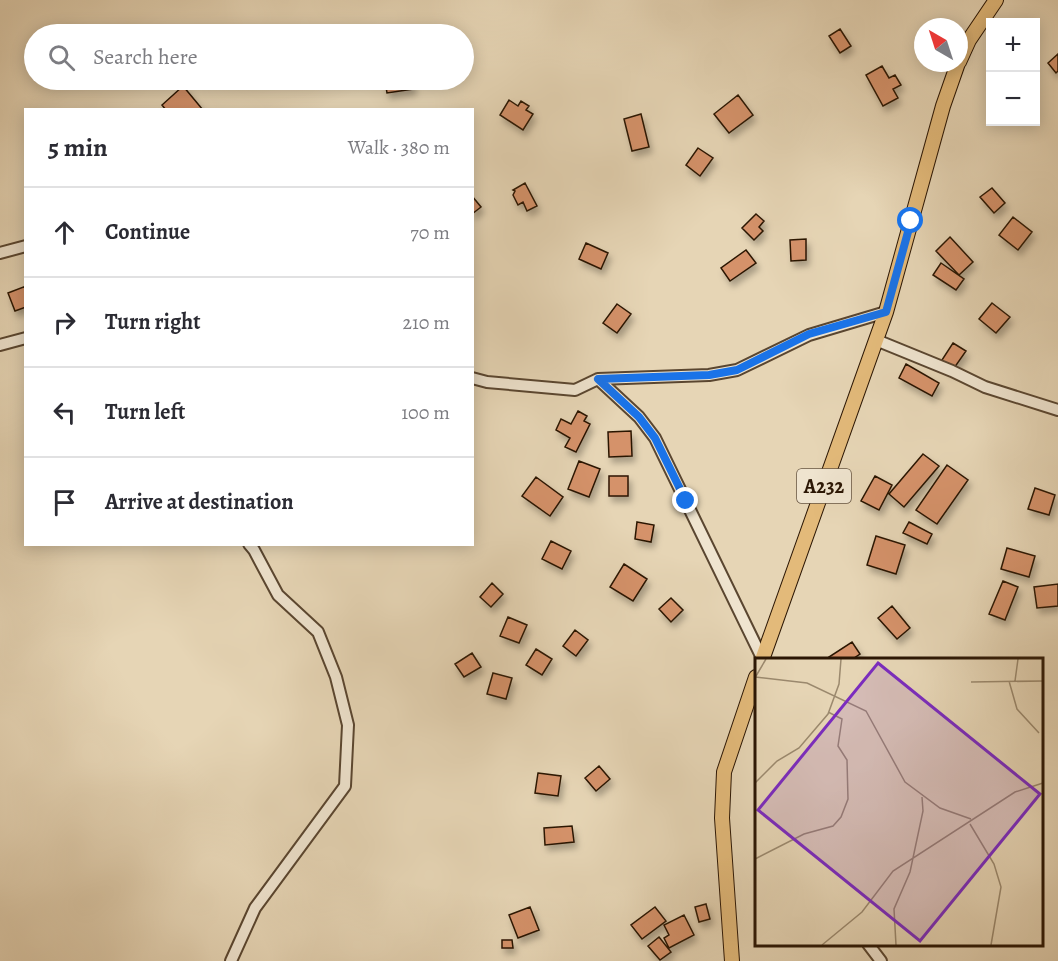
<!DOCTYPE html>
<meta charset="utf-8">
<style>
:root{--surface:#fff;--page:#f2f2f3;--text:#2b2b33;--muted:#7c7c81;--line:#e1e1e2}
body{margin:0;font-family:Alegreya,serif;background:var(--page);color:var(--text)}
.controls{position:absolute;right:18px;top:18px;display:grid;overflow:hidden;border-radius:0px;box-shadow:0 3px 15px #0003}
.controls button{width:54px;height:54px;display:grid;place-items:center;padding:0;border:0;border-bottom:2px solid var(--line);background:var(--surface);color:var(--text);font:30px sans-serif}
.compass{position:absolute;left:914px;top:18px;width:54px;height:54px;border-radius:50%;background:var(--surface);box-shadow:0 3px 15px #0003;rotate:321deg}
.stop{position:absolute;width:18px;height:18px;margin:-14px;border:4px solid #1a73e8;border-radius:50%;background:#fff}
.stop.end{background:#1a73e8;border-color:#fff;box-shadow:0 2px 6px #0008}
.list{margin:0;padding:0;list-style:none}
h2{display:flex;justify-content:space-between;align-items:center;height:78px;margin:0;padding:0 24px;font-size:26px}
h2 small{font-size:20px;font-weight:400;color:var(--muted)}
.list li{display:grid;grid-template-columns:39px 1fr auto;gap:18px;align-items:center;box-sizing:border-box;height:90px;padding:0 24px;border-top:2px solid var(--line)}
.list b{display:block;font-size:22px;white-space:nowrap}
.list em{font-size:20px;font-style:normal;color:var(--muted)}
.icon{flex:none;width:33px;height:33px;fill:none;stroke:currentColor;stroke-width:2;stroke-linecap:round;stroke-linejoin:round}
.map{position:relative;flex:none;width:1058px;height:961px;overflow:hidden}
.search{position:absolute;background:var(--surface);box-shadow:0 3px 15px #0003;left:24px;top:24px;width:450px;height:66px;display:flex;align-items:center;gap:15px;box-sizing:border-box;padding:0 21px;border-radius:33px;color:var(--muted);font-size:22px}
.panel{position:absolute;background:var(--surface);box-shadow:0 3px 15px #0003;left:24px;top:108px;width:450px;height:438px;border-radius:0px}
.map>svg:first-child{display:block}
.building{fill:#d5926b;stroke:#2b1604;stroke-width:1.5;filter:url(#shadow)}
.lines{fill:none;stroke-linecap:round;stroke-linejoin:round}
.minor-casing{stroke:#5a4630;stroke-width:14}
.major-casing{stroke:#2b1604;stroke-width:16}
.minor{stroke:#efe4cf;stroke-width:10}
.major{stroke:#e3ba7a;stroke-width:14}
.route{stroke:#1a73e8;stroke-width:8}
.labels{text-anchor:middle;stroke-width:4.5;stroke-linejoin:round;paint-order:stroke}
.shield{fill:#efe4cf;stroke:#665441;stroke-width:1.5}
.shield-label{font-size:20px;font-weight:bold;fill:#2b1604}
.inset-road{fill:none;stroke:#9b896e;stroke-width:1.5}
.view{fill:#7b2cbf;fill-opacity:0.15;stroke:#7b2cbf;stroke-width:3}
.inset-edge{fill:none;stroke:#2b1604;stroke-width:3}
</style>
<div class="map">
<svg width="1058" height="961" viewBox="0 0 1058 961">
<defs>
<filter id="shadow"><feDropShadow dx="3" dy="5.5" stdDeviation="3" flood-color="#0004"/></filter>
</defs>
<rect width="100%" height="100%" fill="#e6d5b5"/>
<filter id="stains"><feTurbulence type="fractalNoise" baseFrequency=".00333" numOctaves="4"/><feColorMatrix values="0 0 0 0 .2 0 0 0 0 .09 0 0 0 0 .02 0 0 0 .5 -.17"/></filter>
<radialGradient id="worn" r=".72"><stop offset=".6" stop-color="#630" stop-opacity="0"/><stop offset="1" stop-color="#630" stop-opacity=".3"/></radialGradient>
<path class="building" d="M840,29L851,46L840,53L829,36Z
M1058,54V71L1056,73L1048,63Z
M882,66L889,78L895,75L901,85L893,89L898,98L883,106L866,75Z
M385,80H412L413,89L387,93Z
M183,86L203,110H166L162,105Z
M738,95L753,115L729,133L714,114Z
M509,100L518,106L521,101L529,106L526,110L533,114L523,130L500,115Z
M641,114L649,147L632,151L624,119Z
M698,148L713,158L700,176L686,165Z
M525,183L537,206L527,211L523,202L518,205L513,195L515,191L513,190Z
M992,188L1005,203L994,213L980,197Z
M472,196L481,207L472,214Z
M756,214L764,221L759,227L763,231L754,240L742,228Z
M1013,217L1032,232L1018,250L999,235Z
M950,237L973,262L959,275L936,251Z
M806,239V260L791,261L790,240Z
M586,243L608,253L601,269L579,259Z
M746,250L756,263L730,281L721,268Z
M941,263L964,279L956,290L933,275Z
M26,286V307L15,311L8,293Z
M992,303L1010,317L996,333L979,319Z
M617,304L631,314L617,333L603,323Z
M953,343L966,351L952,371L940,363Z
M906,364L939,383L932,396L899,378Z
M578,411L587,416L584,421L590,424L576,452L565,447L570,438L556,430L561,419L571,424Z
M631,431L632,456L609,457L608,432Z
M923,454L939,466L904,507L889,494Z
M579,461L600,469L589,497L568,489Z
M947,465L968,480L937,524L916,510Z
M609,476H628V496H609Z
M875,476L892,485L879,510L861,501Z
M536,477L563,497L550,516L522,496Z
M1035,488L1055,495L1049,515L1028,509Z
M637,522L654,525L651,542L635,539Z
M909,522L932,534L927,544L903,533Z
M876,536L905,545L896,574L867,565Z
M551,541L571,551L562,569L542,559Z
M1007,548L1035,556L1029,577L1001,569Z
M624,564L647,579L633,601L610,587Z
M1003,581L1018,587L1005,620L989,614Z
M492,583L503,594L491,607L480,597Z
M1058,584V606L1037,608L1034,587Z
M671,598L683,610L671,622L659,609Z
M892,606L910,628L897,639L878,618Z
M508,617L527,625L519,643L500,636Z
M575,630L588,640L576,656L563,646Z
M852,642L860,654L851,660H831L829,657Z
M536,649L552,659L542,675L526,665Z
M472,653L481,667L464,677L455,664Z
M493,673L512,678L506,699L487,694Z
M599,766L610,779L596,791L585,778Z
M538,773L561,776L558,796L535,793Z
M572,826L574,842L545,845L544,828Z
M706,904L710,919L699,922L695,907Z
M530,907L539,930L518,938L509,915Z
M655,907L666,921L642,939L631,925Z
M684,915L694,935L669,948L664,938L669,935L664,925Z
M659,937L671,952L660,960L648,946Z
M502,940H512L513,948H502Z"/>
<g class="lines">
<g class="minor-casing">
<path id="minor" d="M0,253L26,246
M876,340L952,371L985,387L1058,410
M0,345L26,338
M472,378L487,382L575,390L598,379L709,375L737,370L809,335L886,312
M598,379L639,417L655,438L763,660
M868,944L881,961
M231,961L255,908L345,786L348,725L336,677L318,632L278,595L254,550L249,544"/>
</g>
<g class="major-casing">
<path id="major" d="M959,62L969,40L996,0
M762,660L886,312L943,106L958,63
M732,961L722,818L724,772L756,677"/>
</g>
<use href="#minor" class="minor"/>
<use href="#major" class="major"/>
</g>
<g class="lines">
<path class="route" d="M686,501L655,438L639,417L598,379L709,375L737,370L809,334L886,312L911,221"/>
</g>
<g class="labels">
<rect class="shield" x="797" y="469" width="54" height="34" rx="4.5"/>
<g class="shield-label">
<text x="824" y="493">A232</text>
</g>
</g>
<g transform="translate(755 658)">
<rect width="288" height="288" fill="#e6d5b5"/>
<path class="inset-road" d="M1,18L11,1M0,19L52,25L111,53L150,124L185,150L216,161M254,23L262,51L284,75M260,23L263,1M216,24L288,23M0,125L22,103L44,90L73,56L84,26L86,1M215,166L239,206L246,229L236,287M0,201L49,176L78,168L86,159L93,141L92,102L83,88L87,61L73,54M67,287L107,254L138,213L260,134L288,125M141,287L139,251L155,214L168,153L167,139"/>
<path class="view" d="M123,5L285,136L165,283L3,152Z"/>
<rect width="288" height="288" class="inset-edge"/>
</g>
<rect width="100%" height="100%" filter="url(#stains)"/>
<rect width="100%" height="100%" fill="url(#worn)"/>
</svg>
<div class="controls">
<button>+</button>
<button>−</button>
</div>
<svg class="compass" viewBox="-18 -18 36 36"><path d="M0-13l5 13h-10z" fill="#e53935"/><path d="M0 13l5-13h-10z" fill="#7c7c81"/></svg>
<div class="stop" style="left:911px;top:221px"></div>
<div class="stop end" style="left:686px;top:501px"></div>
<div class="search"><svg class="icon" aria-label="search" viewBox="0 0 24 24"><circle cx="10" cy="10" r="6"/><path d="M15 15l6 6"/></svg>Search here</div>
<section class="panel">
<h2>5 min<small>Walk · 380 m</small></h2>
<ul class="list">
<li><svg class="icon" aria-label="ahead" viewBox="0 0 24 24"><path d="M12 20V5M6 11l6-6 6 6"/></svg><div><b>Continue</b></div><em>70 m</em></li>
<li><svg class="icon" aria-label="right" viewBox="0 0 24 24"><path d="M7 20v-9h11M14 6l5 5-5 5"/></svg><div><b>Turn right</b></div><em>210 m</em></li>
<li><svg class="icon" aria-label="left" viewBox="0 0 24 24"><path d="M17 20v-9H6M10 6l-5 5 5 5"/></svg><div><b>Turn left</b></div><em>100 m</em></li>
<li><svg class="icon" aria-label="arrive" viewBox="0 0 24 24"><path d="M6 21V4h12l-3 4 3 4H6"/></svg><div><b>Arrive at destination</b></div></li>
</ul>
</section>
</div>
